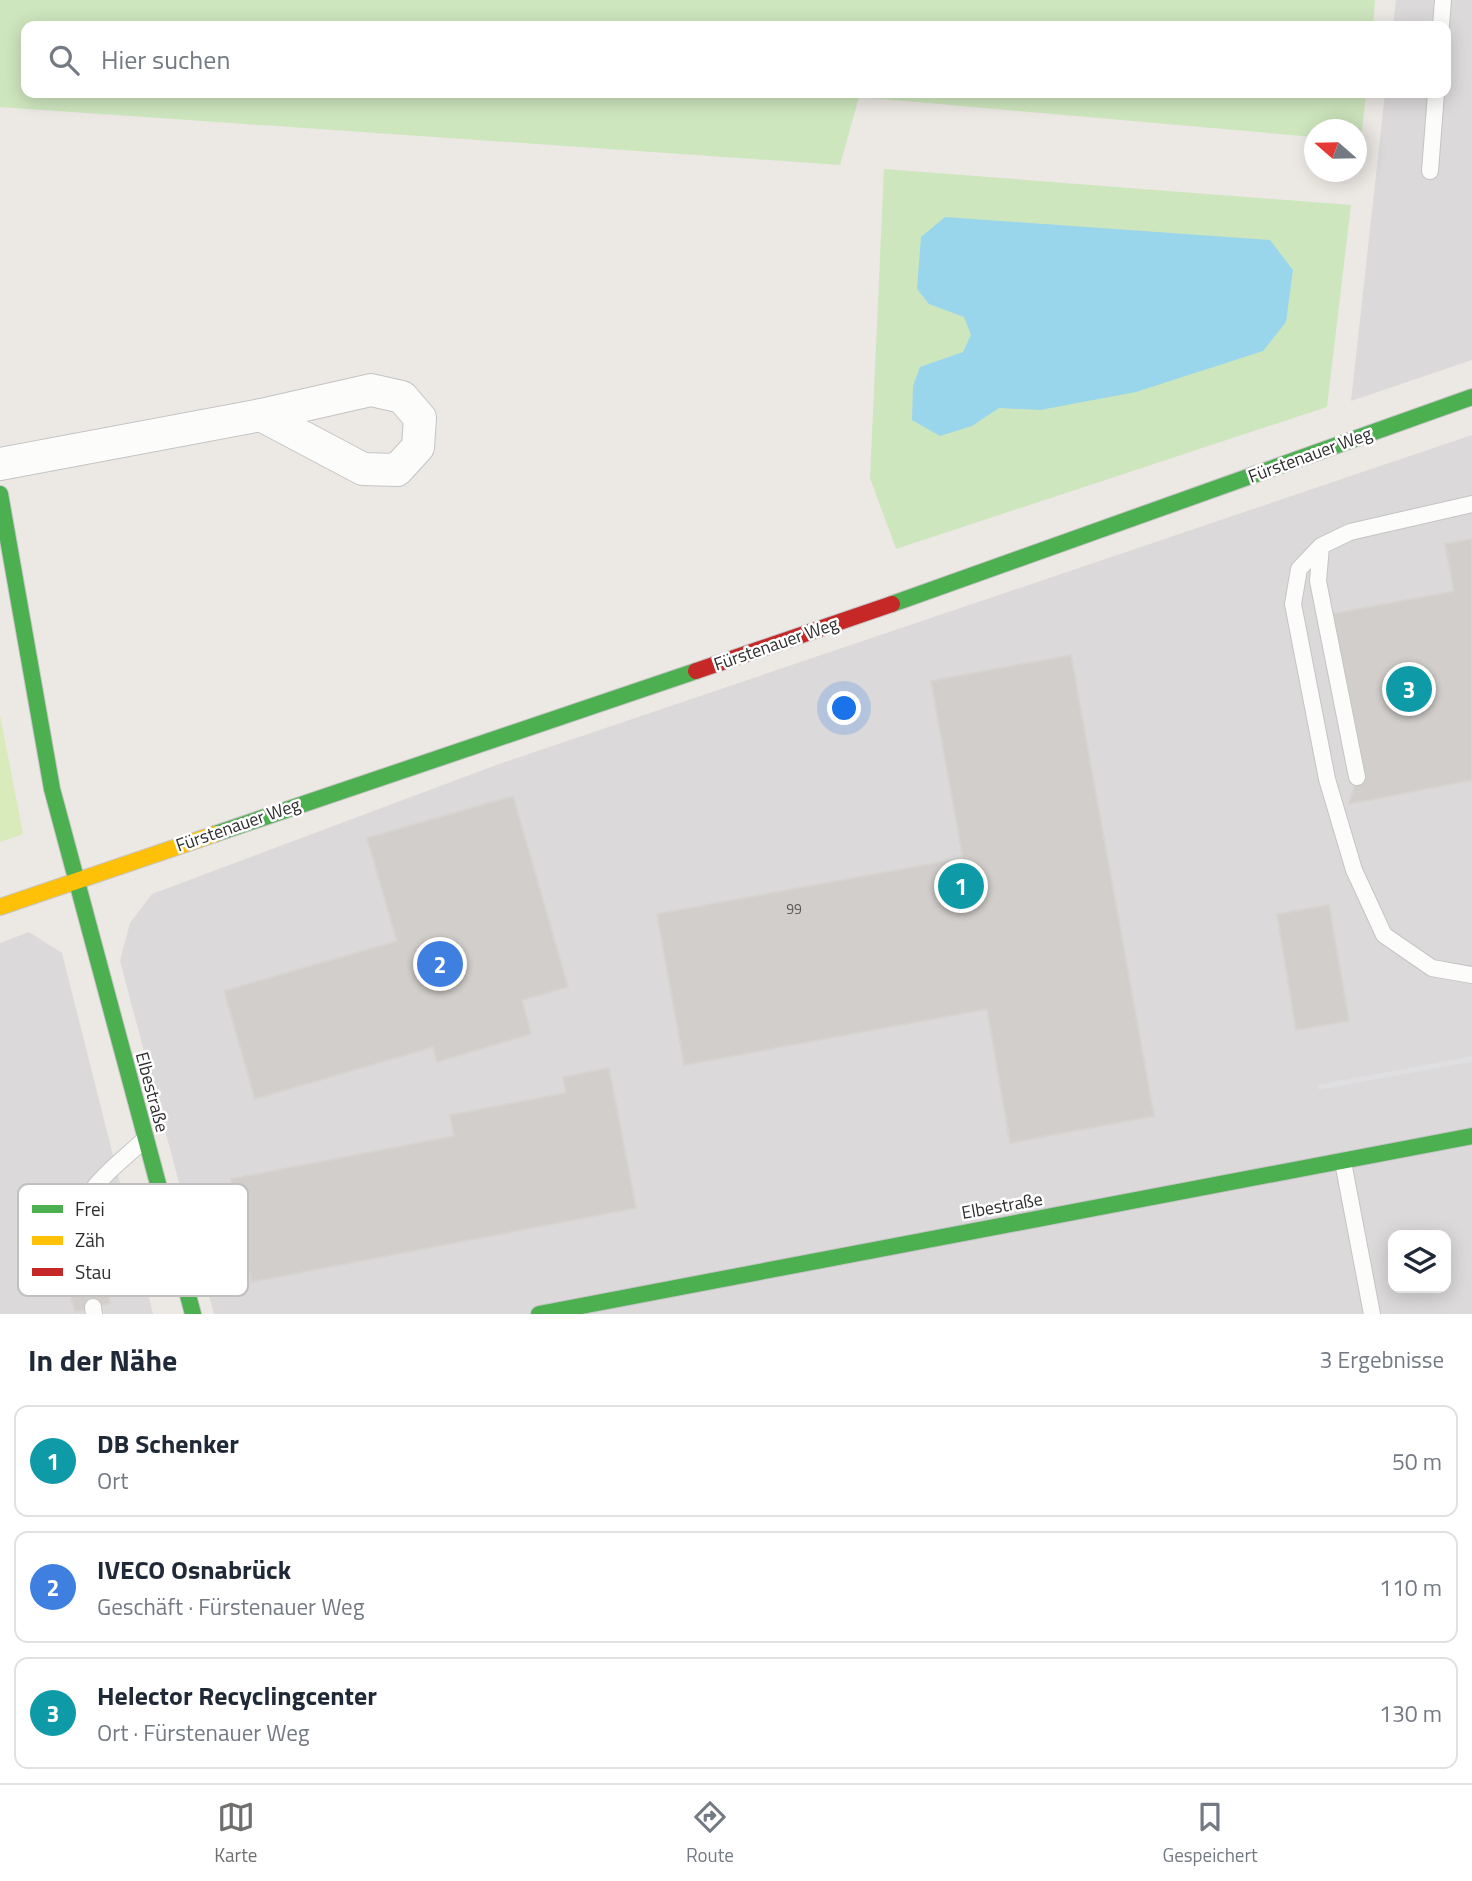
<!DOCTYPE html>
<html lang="de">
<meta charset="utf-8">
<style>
:root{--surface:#fff;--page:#f6f6f7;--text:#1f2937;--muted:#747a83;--line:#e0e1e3;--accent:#706f6e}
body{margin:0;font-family:"Titillium Web",sans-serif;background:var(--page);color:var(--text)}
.controls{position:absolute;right:21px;bottom:21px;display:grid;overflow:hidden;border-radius:14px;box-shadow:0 4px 18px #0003}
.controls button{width:63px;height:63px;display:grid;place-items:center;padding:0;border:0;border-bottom:2px solid var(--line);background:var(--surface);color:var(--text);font:35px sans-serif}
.compass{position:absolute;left:1304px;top:119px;width:63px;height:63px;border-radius:50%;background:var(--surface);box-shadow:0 4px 18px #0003;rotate:290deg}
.you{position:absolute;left:845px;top:709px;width:24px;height:24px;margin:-18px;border:5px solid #fff;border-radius:50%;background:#1a73e8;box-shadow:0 0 0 10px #1a73e833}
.badge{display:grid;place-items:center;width:46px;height:46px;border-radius:50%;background:var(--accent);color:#fff;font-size:23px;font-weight:700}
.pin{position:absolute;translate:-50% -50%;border:4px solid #fff;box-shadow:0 2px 7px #0006}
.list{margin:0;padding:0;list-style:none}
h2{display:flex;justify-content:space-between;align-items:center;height:91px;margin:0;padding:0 28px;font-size:30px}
h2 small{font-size:23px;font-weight:400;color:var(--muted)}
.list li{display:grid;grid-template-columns:46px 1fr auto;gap:21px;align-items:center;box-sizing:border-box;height:112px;margin:0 14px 14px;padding:0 14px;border:2px solid var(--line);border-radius:14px}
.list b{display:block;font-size:26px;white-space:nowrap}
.list p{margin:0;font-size:23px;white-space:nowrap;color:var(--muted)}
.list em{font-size:23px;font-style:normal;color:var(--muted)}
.icon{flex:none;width:38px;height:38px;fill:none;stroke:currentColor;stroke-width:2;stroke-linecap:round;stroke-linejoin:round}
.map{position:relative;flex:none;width:1472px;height:1314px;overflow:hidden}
.search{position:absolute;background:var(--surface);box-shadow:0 4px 18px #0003;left:21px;right:21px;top:21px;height:77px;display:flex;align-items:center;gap:18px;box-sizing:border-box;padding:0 24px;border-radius:14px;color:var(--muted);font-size:26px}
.sheet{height:469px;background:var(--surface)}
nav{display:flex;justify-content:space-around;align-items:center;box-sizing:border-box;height:98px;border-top:2px solid var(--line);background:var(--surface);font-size:19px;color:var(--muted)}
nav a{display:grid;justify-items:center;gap:4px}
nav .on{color:var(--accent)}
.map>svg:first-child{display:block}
.industrial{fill:#dcd9db;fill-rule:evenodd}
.green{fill:#cee6be}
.pitch{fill:#d9eabb}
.water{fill:#99d6ec}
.building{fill:#d1cecb;stroke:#d7d4d0;stroke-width:2}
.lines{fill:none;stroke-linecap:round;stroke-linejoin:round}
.lane-casing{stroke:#c5c4c5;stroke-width:18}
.street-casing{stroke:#c5c4c5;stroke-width:34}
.fast-casing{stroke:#c5c4c5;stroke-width:18}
.slow-casing{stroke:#c5c4c5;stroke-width:18}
.jam-casing{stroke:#c5c4c5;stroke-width:18}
.lane{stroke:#fcfcfb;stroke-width:16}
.street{stroke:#fcfcfb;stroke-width:32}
.fast{stroke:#4caf50;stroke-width:16}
.slow{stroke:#ffc107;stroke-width:16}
.jam{stroke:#c62828;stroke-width:16}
.rail{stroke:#dfdfe1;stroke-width:5}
.labels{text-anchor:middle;stroke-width:5;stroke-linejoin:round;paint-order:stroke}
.number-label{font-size:14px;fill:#585857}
.street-label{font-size:18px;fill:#2e2e2e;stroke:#fff}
.key{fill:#fff;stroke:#c0c0c0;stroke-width:2}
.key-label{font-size:19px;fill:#2e2e2e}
</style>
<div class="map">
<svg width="1472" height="1314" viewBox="0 0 1472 1314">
<rect width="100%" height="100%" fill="#ece8e4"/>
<path class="industrial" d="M1396,0H1472V360L1351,401L1385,93H1446V26H1393Z
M1472,435V1314H214L120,961L130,923L152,894L499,764ZM1393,1235H1446V1288H1393Z
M29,932L62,953L153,1314H0V943Z"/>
<path class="green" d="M0,0H1375L1373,26H26V93H1366L1361,141H1357L1356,130H1314V137L859,97L840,165L0,107Z
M884,169L1351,205L1327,407L896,549L870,478Z"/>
<path class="pitch" d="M0,715L23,834L0,842Z"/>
<path class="water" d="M945,217L1270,240L1293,270L1286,322L1263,351L1136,392L1040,410L999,408L972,426L940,436L912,420L913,386L920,367L963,352L971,335L964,317L929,304L917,289L921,237Z"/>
<path class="building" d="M1472,539V780L1349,804L1361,765L1332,614L1454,591L1445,544Z
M1071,655L1154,1116L1010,1143L987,1009L684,1065L657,914L963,858L931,681Z
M513,796L568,987L522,1000L531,1034L437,1062L433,1047L255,1099L224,991L397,941L367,838Z
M1329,905L1349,1021L1296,1030L1277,914Z
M609,1068L636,1208L251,1282L231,1179L454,1136L450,1115L566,1093L563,1077Z
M97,1253L110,1303L75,1312L61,1262Z"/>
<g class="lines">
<g class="lane-casing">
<path id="lane" d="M1441,26L1443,0
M1430,171L1436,93
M1472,504L1350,532L1321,546L1299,569L1293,604L1327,779L1354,870L1384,935L1432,968L1472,975
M1321,546L1318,581L1357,777
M1343,1162L1372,1314
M79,1258C65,1200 106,1175 144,1140
M93,1307L94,1314"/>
</g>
<g class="street-casing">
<path id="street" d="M0,464L261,415L371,390L402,397L420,418L418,447L397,470L363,469L261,415"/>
</g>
<g class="fast-casing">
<path id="fast" d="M0,494L52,789L193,1314
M892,604L1472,397
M215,834L696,671
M539,1314L1472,1136"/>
</g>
<g class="slow-casing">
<path id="slow" d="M0,907L215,834"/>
</g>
<g class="jam-casing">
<path id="jam" d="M696,671L892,604"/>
</g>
<use href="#lane" class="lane"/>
<use href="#street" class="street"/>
<use href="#fast" class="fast"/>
<use href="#slow" class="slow"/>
<use href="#jam" class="jam"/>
<path class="rail" d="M1320,1087L1472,1059"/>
</g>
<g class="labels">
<g class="number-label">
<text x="794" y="914">99</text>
</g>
<g class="street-label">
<text transform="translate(1310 455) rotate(-20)" y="6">Fürstenauer Weg</text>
<text transform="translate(776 644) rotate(-19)" y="6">Fürstenauer Weg</text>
<text transform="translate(238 825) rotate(-19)" y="6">Fürstenauer Weg</text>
<text transform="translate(152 1092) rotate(75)" y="6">Elbestraße</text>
<text transform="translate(1002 1206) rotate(-10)" y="6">Elbestraße</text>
</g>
</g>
<rect x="18" y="1184" width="230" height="112" rx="10" class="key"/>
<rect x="32" y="1205" width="31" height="8" fill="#4caf50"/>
<rect x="32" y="1236" width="31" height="9" fill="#ffc107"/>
<rect x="32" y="1268" width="31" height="8" fill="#c62828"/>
<g class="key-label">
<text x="75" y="1216">Frei</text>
<text x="75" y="1247">Zäh</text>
<text x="75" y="1279">Stau</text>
</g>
</svg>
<div class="controls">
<button><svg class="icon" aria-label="layers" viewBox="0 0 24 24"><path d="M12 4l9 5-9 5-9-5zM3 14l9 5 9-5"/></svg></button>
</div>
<svg class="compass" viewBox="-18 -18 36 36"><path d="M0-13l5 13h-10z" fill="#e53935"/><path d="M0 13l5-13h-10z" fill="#747a83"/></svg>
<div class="you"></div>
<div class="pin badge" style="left:961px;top:886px;background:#0f9aa8">1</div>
<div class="pin badge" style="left:440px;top:964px;background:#3f7fe0">2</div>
<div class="pin badge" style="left:1409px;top:689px;background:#0f9aa8">3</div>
<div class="search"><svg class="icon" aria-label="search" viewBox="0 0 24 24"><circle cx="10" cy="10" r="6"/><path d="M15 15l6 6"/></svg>Hier suchen</div>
</div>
<section class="sheet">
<h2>In der Nähe<small>3 Ergebnisse</small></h2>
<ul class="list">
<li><span class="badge" style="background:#0f9aa8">1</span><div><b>DB Schenker</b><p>Ort</p></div><em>50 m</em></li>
<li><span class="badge" style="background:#3f7fe0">2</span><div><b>IVECO Osnabrück</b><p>Geschäft · Fürstenauer Weg</p></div><em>110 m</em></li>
<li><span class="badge" style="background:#0f9aa8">3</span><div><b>Helector Recyclingcenter</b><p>Ort · Fürstenauer Weg</p></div><em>130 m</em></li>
</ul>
</section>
<nav>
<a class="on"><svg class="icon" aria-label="map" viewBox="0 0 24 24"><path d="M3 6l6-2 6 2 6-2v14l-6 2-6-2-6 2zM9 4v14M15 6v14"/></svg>Karte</a>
<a><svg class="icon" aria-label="directions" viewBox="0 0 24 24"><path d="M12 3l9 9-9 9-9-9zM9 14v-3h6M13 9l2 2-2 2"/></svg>Route</a>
<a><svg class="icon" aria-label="saved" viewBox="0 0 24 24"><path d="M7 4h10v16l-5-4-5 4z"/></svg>Gespeichert</a>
</nav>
